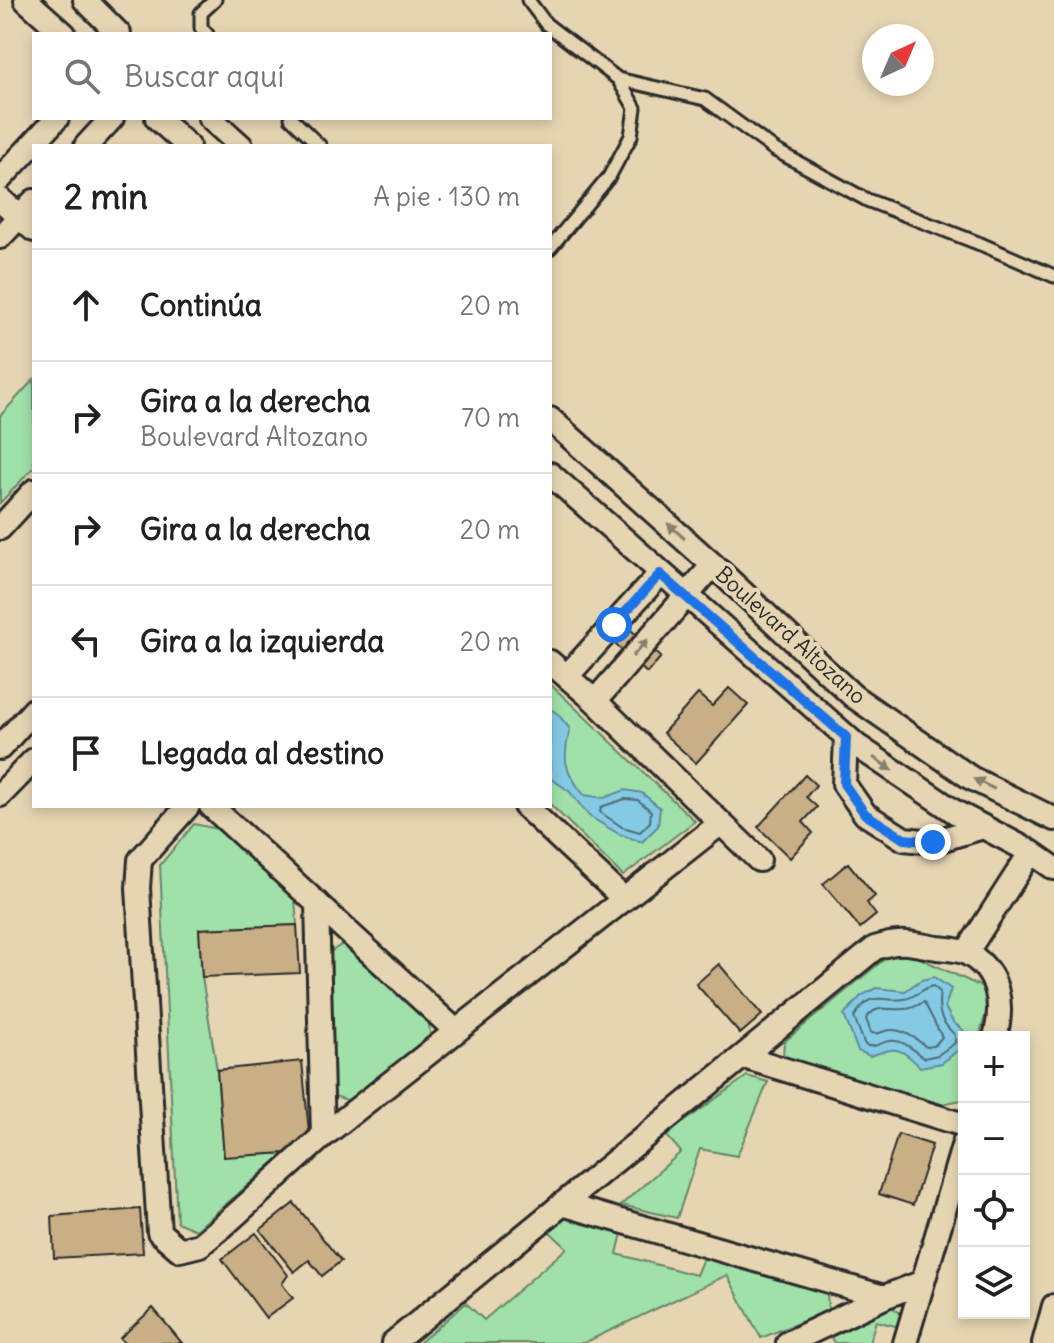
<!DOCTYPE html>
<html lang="es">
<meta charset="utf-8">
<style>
:root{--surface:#fff;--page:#f6f6f6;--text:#202124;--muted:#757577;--line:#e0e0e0}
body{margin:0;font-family:Delius,sans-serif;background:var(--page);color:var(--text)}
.controls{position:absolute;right:24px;bottom:24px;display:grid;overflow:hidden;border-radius:0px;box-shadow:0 4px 12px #0003}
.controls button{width:72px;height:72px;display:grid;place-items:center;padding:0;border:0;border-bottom:2px solid var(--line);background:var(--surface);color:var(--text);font:40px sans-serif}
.compass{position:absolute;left:862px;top:24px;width:72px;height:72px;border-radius:50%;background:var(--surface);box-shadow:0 4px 12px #0003;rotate:44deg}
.stop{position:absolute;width:24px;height:24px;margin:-18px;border:6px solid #1a73e8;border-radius:50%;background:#fff}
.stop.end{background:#1a73e8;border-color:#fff;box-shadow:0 2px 8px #0008}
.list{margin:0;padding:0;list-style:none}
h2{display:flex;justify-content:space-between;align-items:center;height:104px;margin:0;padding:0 32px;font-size:34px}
h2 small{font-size:26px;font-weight:400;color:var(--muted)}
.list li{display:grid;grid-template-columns:52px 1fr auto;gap:24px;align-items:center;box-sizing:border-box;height:112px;padding:0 32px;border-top:2px solid var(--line)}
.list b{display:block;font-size:30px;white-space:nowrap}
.list p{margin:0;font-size:26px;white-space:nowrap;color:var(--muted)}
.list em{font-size:26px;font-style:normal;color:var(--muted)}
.icon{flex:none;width:44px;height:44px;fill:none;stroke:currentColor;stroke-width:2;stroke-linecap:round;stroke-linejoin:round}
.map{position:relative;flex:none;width:1054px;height:1343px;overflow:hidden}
.search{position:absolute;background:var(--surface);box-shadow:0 4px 12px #0003;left:32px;top:32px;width:520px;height:88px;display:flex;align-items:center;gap:20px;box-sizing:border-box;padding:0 28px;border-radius:0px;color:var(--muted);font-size:30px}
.panel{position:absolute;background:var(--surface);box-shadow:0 4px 12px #0003;left:32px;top:144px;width:520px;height:664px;border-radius:0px}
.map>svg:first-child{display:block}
.green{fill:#a0e0a9;stroke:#66866a;stroke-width:2}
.water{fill:#84cae5;stroke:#608a9b;stroke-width:2}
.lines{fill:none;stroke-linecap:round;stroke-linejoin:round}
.shore{stroke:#4f6b75;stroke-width:2}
.building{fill:#c8af86;stroke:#2b2b2b;stroke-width:2}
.service-casing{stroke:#2b2b2b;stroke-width:17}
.minor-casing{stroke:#2b2b2b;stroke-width:28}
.service{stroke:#e6d5b2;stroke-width:11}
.minor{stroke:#e6d5b2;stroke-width:22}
.oneway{fill:#88806e}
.route{stroke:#1a73e8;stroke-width:10}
.labels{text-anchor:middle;stroke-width:8;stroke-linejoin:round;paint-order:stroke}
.street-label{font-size:22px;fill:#2b2b2b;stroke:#e6d5b2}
</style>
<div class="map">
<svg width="1054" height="1343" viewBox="0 0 1054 1343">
<rect width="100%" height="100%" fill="#e6d5b2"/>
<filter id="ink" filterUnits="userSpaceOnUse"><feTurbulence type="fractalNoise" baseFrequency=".0125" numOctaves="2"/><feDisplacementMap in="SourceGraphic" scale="16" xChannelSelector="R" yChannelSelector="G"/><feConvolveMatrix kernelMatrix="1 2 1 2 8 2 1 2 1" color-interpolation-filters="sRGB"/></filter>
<g filter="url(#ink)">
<path class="green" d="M34,379V467L0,503V416Z
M550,684L695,821L623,876L550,804Z
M194,824L227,831L295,900L297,925L199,929L202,977L217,1070L224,1156L285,1153L196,1230L177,1222L160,865Z
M346,942L429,1021L430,1037L350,1101L334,1096L330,952Z
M913,955L982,987L989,1003L979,1037H964L962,1100L941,1104L783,1057L784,1042L888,956Z
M747,1076L768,1082L737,1156L700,1149L677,1218L621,1205L681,1152L666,1135Z
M571,1215L622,1233L617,1254L696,1275L704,1256L827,1291L828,1311L761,1338L727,1275L584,1343H419L466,1303L484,1320L567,1248L549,1231Z
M892,1307L903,1315L899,1327L876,1321L869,1343H834L831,1337Z"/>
<path class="water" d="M550,709L557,713L570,729C562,760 564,770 584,795L604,798L625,790L642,793L660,808L658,826L642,842L619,834L589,816L569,791L550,778Z
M934,977L951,989L945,1007L953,1022L964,1031L961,1048L942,1063L920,1067C900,1047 897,1046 870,1056L858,1051L844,1015L861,996L876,988L905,991L921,980Z"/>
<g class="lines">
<path class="shore" d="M625,799L638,800L651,811L650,822L640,832L622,827L600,812L601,807Z
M933,986L940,992C937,1012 940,1021 955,1035V1043L938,1055L924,1058C914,1051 904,1039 890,1041C880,1042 875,1049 865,1045L854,1017C873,988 878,1003 904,999C915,998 922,988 933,986Z
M924,1002L942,1037L934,1046L926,1047C916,1038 904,1029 890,1030C882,1031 879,1035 871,1033L866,1019C877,1003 887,1011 904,1009C912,1009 917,1005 924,1002Z"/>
</g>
<path class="building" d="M611,612L661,657L647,673L597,628Z
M729,688L748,705L696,763L663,733L698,694L712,706Z
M805,775L816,785L806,797L817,807L803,822L813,833L790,858L758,827Z
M848,863L875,896L867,903L876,915L860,928L823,884Z
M297,925L300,973L202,977L199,929Z
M719,964L762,1015L740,1034L696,984Z
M302,1061L309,1132L285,1153L224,1157L217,1070Z
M898,1134L932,1145L913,1205L879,1194Z
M294,1203L341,1261L322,1276L309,1260L294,1272L260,1230Z
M140,1209L143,1253L54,1258L52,1216Z
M256,1233L288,1275L282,1284L293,1298L266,1318L222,1259Z
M153,1308L182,1343H124L120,1338Z"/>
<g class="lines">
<g class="service-casing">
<path id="service" d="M528,0L546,24L618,79L635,108L631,136L609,177L550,248
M207,34L201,28V13L215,0
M618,79L705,99L775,150L867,200L983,245L1054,276
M291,118L320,146"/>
</g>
<g class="minor-casing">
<path id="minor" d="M26,0L64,34
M85,0L119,34
M157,118L188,146
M210,118L241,146
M86,146L112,118
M0,179L57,118
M0,199L34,230
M0,237L34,201
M550,419L713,565L853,696L971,778L1054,819
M550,474L856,745L955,812L1031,852L1054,868
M0,528L34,491
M550,662L595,701L759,860
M567,676L660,574
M595,701L713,565
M846,737L844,784L865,814L904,839L933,842L983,827
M0,748L34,710
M0,795L34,760
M188,806L140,860L138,888L159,1232L180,1250L200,1245L222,1227L323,1136L721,823
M211,806L456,1031
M525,806L624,899
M317,903L323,1136
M966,953L1031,852
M744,1057L964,1125
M562,1204L884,1297
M393,1343L875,948C901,939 909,943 937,948C946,949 959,949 968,954C999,971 1004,1005 995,1037
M788,1343L884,1297L923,1282
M905,1343L964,1143
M1044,1343L1054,1306"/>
</g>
<use href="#service" class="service"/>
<use href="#minor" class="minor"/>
</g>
<defs><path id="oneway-solid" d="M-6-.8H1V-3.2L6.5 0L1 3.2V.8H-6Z" transform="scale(2)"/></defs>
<g class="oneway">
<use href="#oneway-solid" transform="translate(676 531) rotate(-138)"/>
<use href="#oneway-solid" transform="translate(640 648) rotate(-49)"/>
<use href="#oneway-solid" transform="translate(883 764) rotate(35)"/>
<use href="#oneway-solid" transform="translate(984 784) rotate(-154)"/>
</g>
</g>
<g class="lines" filter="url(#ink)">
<path class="route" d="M614,625L660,574L846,737L844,784L865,814L904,839L933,842"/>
</g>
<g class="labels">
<g class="street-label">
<text transform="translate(791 635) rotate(42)" y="8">Boulevard Altozano</text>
</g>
</g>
</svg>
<div class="controls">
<button>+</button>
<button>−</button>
<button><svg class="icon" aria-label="locate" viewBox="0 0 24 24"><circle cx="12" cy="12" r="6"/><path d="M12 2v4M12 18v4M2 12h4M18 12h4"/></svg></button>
<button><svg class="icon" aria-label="layers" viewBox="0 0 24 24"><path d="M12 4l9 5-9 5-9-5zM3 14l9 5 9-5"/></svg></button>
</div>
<svg class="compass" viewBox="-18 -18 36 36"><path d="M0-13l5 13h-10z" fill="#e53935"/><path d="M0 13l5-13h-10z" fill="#757577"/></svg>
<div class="stop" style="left:614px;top:625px"></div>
<div class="stop end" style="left:933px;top:842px"></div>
<div class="search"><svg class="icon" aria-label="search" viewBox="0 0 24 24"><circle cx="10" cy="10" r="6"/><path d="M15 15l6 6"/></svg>Buscar aquí</div>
<section class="panel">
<h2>2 min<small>A pie · 130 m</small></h2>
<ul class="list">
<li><svg class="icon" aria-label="ahead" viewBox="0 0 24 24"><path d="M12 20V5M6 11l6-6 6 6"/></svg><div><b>Continúa</b></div><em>20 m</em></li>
<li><svg class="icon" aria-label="right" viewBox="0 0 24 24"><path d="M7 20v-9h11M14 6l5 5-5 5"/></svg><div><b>Gira a la derecha</b><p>Boulevard Altozano</p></div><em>70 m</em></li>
<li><svg class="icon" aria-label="right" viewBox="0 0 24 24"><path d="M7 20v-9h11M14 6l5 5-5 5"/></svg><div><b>Gira a la derecha</b></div><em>20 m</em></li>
<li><svg class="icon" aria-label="left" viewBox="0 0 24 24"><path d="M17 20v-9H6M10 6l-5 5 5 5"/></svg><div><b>Gira a la izquierda</b></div><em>20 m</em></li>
<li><svg class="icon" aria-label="arrive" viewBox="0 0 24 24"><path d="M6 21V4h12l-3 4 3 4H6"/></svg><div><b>Llegada al destino</b></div></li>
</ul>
</section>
</div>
